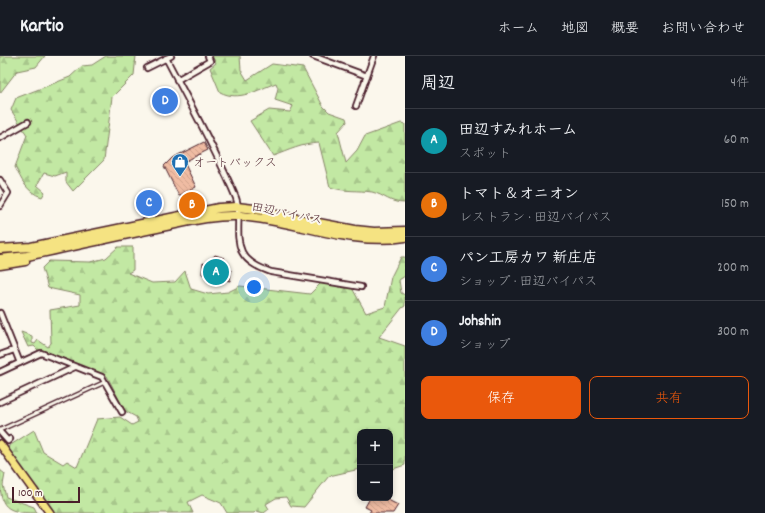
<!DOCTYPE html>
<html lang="ja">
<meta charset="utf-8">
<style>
:root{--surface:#171b24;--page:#242831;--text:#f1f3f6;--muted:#9ea1a6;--line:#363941;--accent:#ea580c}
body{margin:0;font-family:Dekko,"Klee One",sans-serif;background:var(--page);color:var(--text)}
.controls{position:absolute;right:12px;bottom:12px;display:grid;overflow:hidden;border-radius:8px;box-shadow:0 2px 6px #0003}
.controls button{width:36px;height:36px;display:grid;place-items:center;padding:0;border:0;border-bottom:1px solid var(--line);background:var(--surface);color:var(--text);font:20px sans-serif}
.scale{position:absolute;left:12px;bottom:10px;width:68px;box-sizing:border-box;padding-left:4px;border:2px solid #4a1f2b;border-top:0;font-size:11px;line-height:14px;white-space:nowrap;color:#4a1f2b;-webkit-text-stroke:3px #fbf7ec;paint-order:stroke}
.you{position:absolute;left:254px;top:231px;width:14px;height:14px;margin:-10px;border:3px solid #fff;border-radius:50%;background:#1a73e8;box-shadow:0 0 0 6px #1a73e833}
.badge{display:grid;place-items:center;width:26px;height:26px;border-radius:50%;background:var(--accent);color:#fff;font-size:13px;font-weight:700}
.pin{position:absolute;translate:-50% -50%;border:2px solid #fff;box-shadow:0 1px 4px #0006}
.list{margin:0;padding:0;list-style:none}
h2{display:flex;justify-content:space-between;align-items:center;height:52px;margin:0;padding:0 16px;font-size:17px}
h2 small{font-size:13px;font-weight:400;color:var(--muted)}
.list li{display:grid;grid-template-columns:26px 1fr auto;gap:12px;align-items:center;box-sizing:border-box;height:64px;padding:0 16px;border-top:1px solid var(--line)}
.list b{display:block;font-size:15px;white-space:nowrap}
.list p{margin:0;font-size:13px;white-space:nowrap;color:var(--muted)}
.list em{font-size:13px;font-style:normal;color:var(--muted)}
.actions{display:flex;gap:8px;padding:12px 16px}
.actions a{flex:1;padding:9px 0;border:1px solid var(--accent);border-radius:8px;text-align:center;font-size:14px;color:var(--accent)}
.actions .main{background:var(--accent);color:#fff}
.map{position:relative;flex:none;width:405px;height:457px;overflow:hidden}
header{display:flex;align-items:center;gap:24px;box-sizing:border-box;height:56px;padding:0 20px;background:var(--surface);border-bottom:1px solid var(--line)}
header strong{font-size:19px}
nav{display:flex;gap:22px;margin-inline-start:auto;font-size:14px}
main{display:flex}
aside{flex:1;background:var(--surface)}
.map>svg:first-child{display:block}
.forest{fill:url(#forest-firs);stroke:#868467}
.building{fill:url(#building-back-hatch);stroke:#4a1f2b}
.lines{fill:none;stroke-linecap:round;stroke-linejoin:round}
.lane-casing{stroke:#4a1f2b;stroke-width:5.5}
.street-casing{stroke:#4a1f2b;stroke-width:8}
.primary-casing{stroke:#4a1f2b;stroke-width:10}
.highway-casing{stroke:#4a1f2b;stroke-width:11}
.lane{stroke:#fbf7ec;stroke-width:2.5}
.street{stroke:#fbf7ec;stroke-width:4.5}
.primary{stroke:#f5e382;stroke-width:7}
.highway{stroke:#f5e382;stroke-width:8}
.labels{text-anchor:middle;stroke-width:4;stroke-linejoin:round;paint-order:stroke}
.poi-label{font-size:12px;fill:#4a1f2b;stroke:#fbf7ec;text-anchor:start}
.street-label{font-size:12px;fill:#4a1f2b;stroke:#fbf7ec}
</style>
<header>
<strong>Kartio</strong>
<nav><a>ホーム</a><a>地図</a><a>概要</a><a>お問い合わせ</a></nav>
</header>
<main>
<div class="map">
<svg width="405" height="457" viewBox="0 0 405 457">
<defs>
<pattern id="forest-firs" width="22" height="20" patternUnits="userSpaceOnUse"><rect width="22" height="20" fill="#c2e8a3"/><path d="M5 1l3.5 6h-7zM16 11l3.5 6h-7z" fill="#a8c78c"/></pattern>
<pattern id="building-back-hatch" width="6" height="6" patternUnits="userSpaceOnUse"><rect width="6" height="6" fill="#f0bca3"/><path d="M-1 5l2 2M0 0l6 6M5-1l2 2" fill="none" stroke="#cfa18c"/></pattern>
</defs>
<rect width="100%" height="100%" fill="#fbf7ec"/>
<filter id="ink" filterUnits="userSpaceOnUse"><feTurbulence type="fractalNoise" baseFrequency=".025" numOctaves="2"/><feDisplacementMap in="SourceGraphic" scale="8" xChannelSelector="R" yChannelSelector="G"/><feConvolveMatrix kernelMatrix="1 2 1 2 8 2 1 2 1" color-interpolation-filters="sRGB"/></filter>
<g filter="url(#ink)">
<path class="forest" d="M0,0H45L36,11L17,15L0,37Z
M106,0H136L134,19L112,41L104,104L73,135L66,126V116L55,120L44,117L37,129L45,136L42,141C26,136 22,124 15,111L27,79L11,54L16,42L70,21L82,10L92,9Z
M212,0H240L241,14L247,24L272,8L303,12L323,50L329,56L346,62L347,66L338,76L346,107L357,95L365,80L401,67L405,68V147C389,147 385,139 372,136C358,134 344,136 330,131L319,87C301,88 290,94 273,100L250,65L269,54L290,56L293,50L275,44L278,32L276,27C257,34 239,46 220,36L210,12L216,7Z
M118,191H133V214L128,217L152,227L175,226L185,215L191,233L208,238L228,236L240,230L310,238L322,226L352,232L366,257L385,251L391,221L401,201H405V220L399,224L401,237L405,239V250L402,252L379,281L405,290V409L390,414V376H360V413L329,420L304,451L291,450L286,441L276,442L266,448L269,453L264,457L256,455L254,457H227L221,447L202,439L188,446L193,457H52L6,392L34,374L43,396L63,408L67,405L77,411L97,363L120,361L132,369L138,366L136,361L125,355L107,320L39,295L34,290L28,291L21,276L32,280V287L35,288L38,284L48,291L51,287L50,254L80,249V239L48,232L42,212L49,205L90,206L106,202Z
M0,414L5,418L3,429L6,441L34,451L37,457C0,457 0,448 0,414Z"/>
<path class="building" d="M204,86L208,94L184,106L196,131L179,140L164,110L172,102Z
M195,140L200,150L184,154V143Z
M215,199L224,202L228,213L231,214L230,225L202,218L203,207L206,208Z
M370,442H384L398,449L393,457H369L371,454L365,451Z"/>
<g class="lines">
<g class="lane-casing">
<path id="lane" d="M0,374L105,326"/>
</g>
<g class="street-casing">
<path id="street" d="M313,0L367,20
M166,2C190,48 216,94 236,142C242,158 234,179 242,196C248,207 260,212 271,216L361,231
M147,12L171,0
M177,24L210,5L208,0
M356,50L374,0
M0,82L28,66
M0,124L8,137L0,150
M0,257L20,307
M0,299L14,294
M0,316L41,297L102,321L122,356
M0,346L75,311
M0,376L8,385L10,383"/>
</g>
<g class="primary-casing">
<path id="primary" d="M0,388L50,457"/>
</g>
<g class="highway-casing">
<path id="highway" d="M266,157L355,174L374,176L405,175
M0,193L31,191L219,152L237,151L271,155
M0,203L27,200C70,191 113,181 157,172C183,167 210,159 238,160C294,163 347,190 405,181
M0,209L25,205"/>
</g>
<use href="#lane" class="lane"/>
<use href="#street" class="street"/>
<use href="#primary" class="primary"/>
<use href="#highway" class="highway"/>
</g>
</g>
<defs>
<g id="shop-pin" transform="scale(0.9)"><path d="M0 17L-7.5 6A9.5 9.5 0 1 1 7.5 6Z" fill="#1f6fb2" stroke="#fbf7ec"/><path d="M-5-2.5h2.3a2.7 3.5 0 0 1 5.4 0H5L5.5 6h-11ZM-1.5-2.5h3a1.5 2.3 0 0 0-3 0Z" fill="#fff"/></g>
</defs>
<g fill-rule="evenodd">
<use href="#shop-pin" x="180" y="106"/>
</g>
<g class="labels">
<g class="poi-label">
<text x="193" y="110">オートバックス</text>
</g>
<g class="street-label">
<text transform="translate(287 157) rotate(11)" y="4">田辺バイパス</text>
</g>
</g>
</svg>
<div class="controls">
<button>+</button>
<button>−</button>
</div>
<div class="scale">100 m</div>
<div class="you"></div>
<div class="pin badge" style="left:216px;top:216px;background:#0f9aa8">A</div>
<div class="pin badge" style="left:192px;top:149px;background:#e8710a">B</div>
<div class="pin badge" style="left:149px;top:147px;background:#3f7fe0">C</div>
<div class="pin badge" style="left:165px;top:45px;background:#3f7fe0">D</div>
</div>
<aside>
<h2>周辺<small>4件</small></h2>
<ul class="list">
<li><span class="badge" style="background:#0f9aa8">A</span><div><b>田辺すみれホーム</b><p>スポット</p></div><em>60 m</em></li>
<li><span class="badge" style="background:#e8710a">B</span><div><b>トマト＆オニオン</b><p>レストラン · 田辺バイパス</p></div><em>150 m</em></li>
<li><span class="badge" style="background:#3f7fe0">C</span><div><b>パン工房カワ 新庄店</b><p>ショップ · 田辺バイパス</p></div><em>200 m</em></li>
<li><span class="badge" style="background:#3f7fe0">D</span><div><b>Johshin</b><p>ショップ</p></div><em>300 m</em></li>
</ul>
<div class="actions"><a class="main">保存</a><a>共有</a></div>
</aside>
</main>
